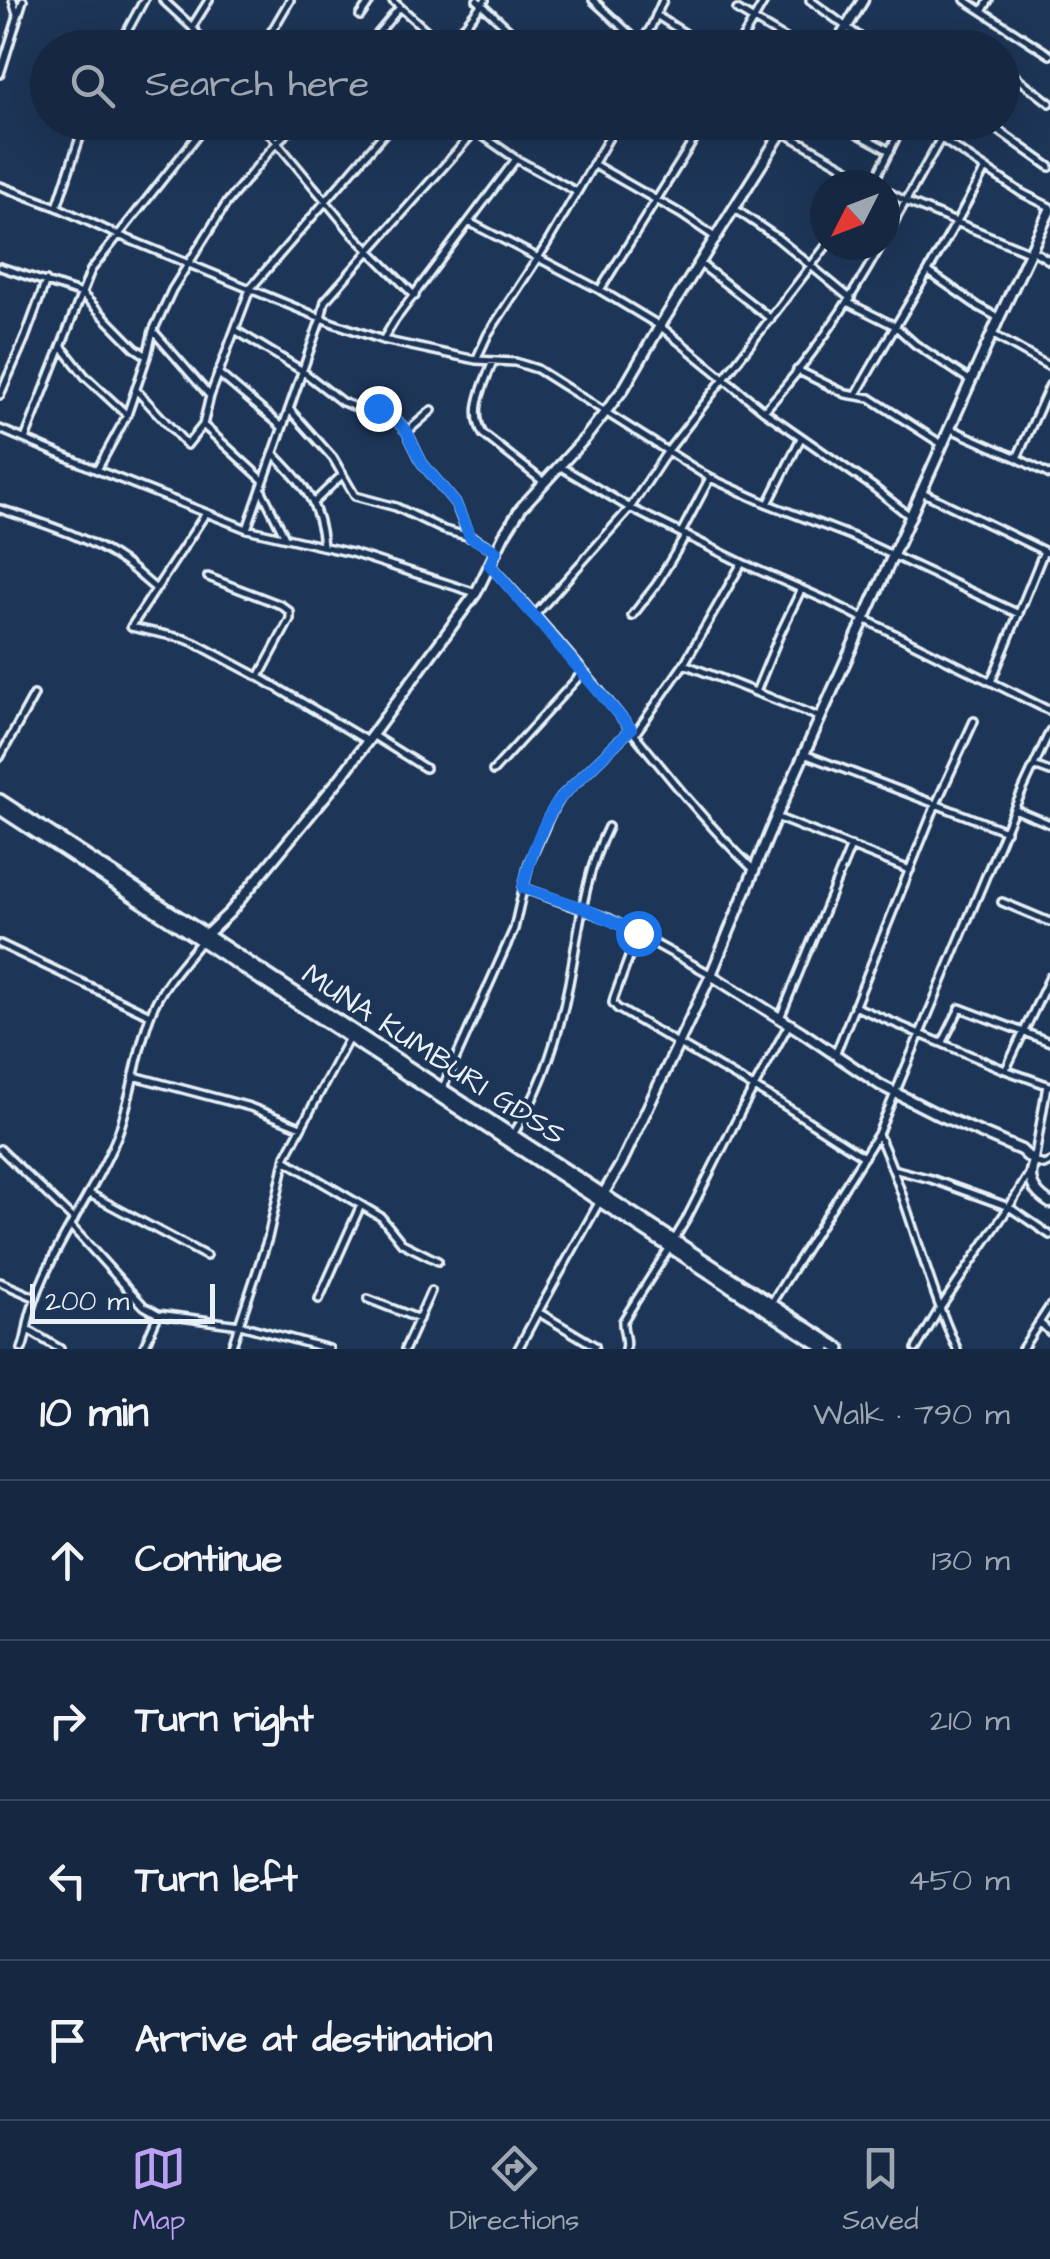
<!DOCTYPE html>
<meta charset="utf-8">
<style>
:root{--surface:#162841;--page:#23344c;--text:#f1f3f6;--muted:#9ea6b1;--line:#35445a;--accent:#bca0f2}
body{margin:0;font-family:"Architects Daughter",sans-serif;background:var(--page);color:var(--text)}
.compass{position:absolute;left:810px;top:170px;width:90px;height:90px;border-radius:50%;background:var(--surface);box-shadow:0 10px 40px #0002;rotate:228deg}
.scale{position:absolute;left:30px;bottom:25px;width:185px;box-sizing:border-box;padding-left:10px;border:5px solid #e8f1f8;border-top:0;font-size:28px;line-height:35px;white-space:nowrap;color:#e8f1f8;-webkit-text-stroke:8px #1d3557;paint-order:stroke}
.stop{position:absolute;width:30px;height:30px;margin:-22px;border:8px solid #1a73e8;border-radius:50%;background:#fff}
.stop.end{background:#1a73e8;border-color:#fff;box-shadow:0 2px 10px #0008}
.list{margin:0;padding:0;list-style:none}
h2{display:flex;justify-content:space-between;align-items:center;height:130px;margin:0;padding:0 40px;font-size:42px}
h2 small{font-size:32px;font-weight:400;color:var(--muted)}
.list li{display:grid;grid-template-columns:65px 1fr auto;gap:30px;align-items:center;box-sizing:border-box;height:160px;padding:0 40px;border-top:2px solid var(--line)}
.list b{display:block;font-size:38px;white-space:nowrap}
.list em{font-size:32px;font-style:normal;color:var(--muted)}
.icon{flex:none;width:55px;height:55px;fill:none;stroke:currentColor;stroke-width:2;stroke-linecap:round;stroke-linejoin:round}
.map{position:relative;flex:none;width:1050px;height:1349px;overflow:hidden}
.search{position:absolute;background:var(--surface);box-shadow:0 10px 40px #0002;left:30px;right:30px;top:30px;height:110px;display:flex;align-items:center;gap:25px;box-sizing:border-box;padding:0 35px;border-radius:55px;color:var(--muted);font-size:38px}
.sheet{height:770px;background:var(--surface)}
nav{display:flex;justify-content:space-around;align-items:center;box-sizing:border-box;height:140px;border-top:2px solid var(--line);background:var(--surface);font-size:28px;color:var(--muted)}
nav a{display:grid;justify-items:center;gap:5px}
nav .on{color:var(--accent)}
.map>svg:first-child{display:block}
.lines{fill:none;stroke-linecap:round;stroke-linejoin:round}
.street-casing{stroke:#e8f1f8;stroke-width:12}
.secondary-casing{stroke:#e8f1f8;stroke-width:15}
.highway-casing{stroke:#e8f1f8;stroke-width:16}
.street{stroke:#1d3557;stroke-width:5}
.secondary{stroke:#1d3557;stroke-width:8}
.highway{stroke:#1d3557;stroke-width:9}
.route{stroke:#1a73e8;stroke-width:12}
.labels{text-anchor:middle;stroke-width:8;stroke-linejoin:round;paint-order:stroke}
.street-label{font-size:30px;fill:#e8f1f8;stroke:#1d3557}
</style>
<div class="map">
<svg width="1050" height="1349" viewBox="0 0 1050 1349">
<rect width="100%" height="100%" fill="#1d3557"/>
<filter id="ink" filterUnits="userSpaceOnUse"><feTurbulence type="fractalNoise" baseFrequency=".01" numOctaves="2"/><feDisplacementMap in="SourceGraphic" scale="20" xChannelSelector="R" yChannelSelector="G"/><feConvolveMatrix kernelMatrix="1 2 1 2 8 2 1 2 1" color-interpolation-filters="sRGB"/></filter>
<g filter="url(#ink)">
<g class="lines">
<g class="street-casing">
<path id="street" d="M13,0L17,14
M163,0L192,27L208,48
M392,0L446,48
M477,0L529,48
M593,0L645,48
M810,0L875,48
M965,0L1050,55
M737,10L801,48
M983,10L989,0
M656,15L708,48
M360,16L371,0
M192,27L209,0
M641,44L651,27L663,0
M118,48L144,0
M262,48L290,0
M366,48L400,7
M447,48L485,0
M737,48L765,0
M1002,66L1050,103
M0,74L23,0
M260,122L353,234L415,296
M463,122L516,159L577,192
M836,122L890,151
M916,122L1022,193L1050,207
M987,122L1050,167
M783,132L877,185
M593,164L681,214L715,237
M874,182L904,122
M0,186L57,207L111,232L333,323L383,340L476,360L515,362L537,369L710,478L768,504L851,536L1019,614
M885,190L905,201L1031,253
M57,207L85,122
M735,209L776,237L851,299
M469,222L600,290L660,326L764,411L873,487L911,517
M885,238L950,122
M1032,250L1050,261
M699,263L771,319
M0,267L82,294L135,348L147,356
M929,272L979,307L999,318
M600,290L705,122
M849,303L895,326L915,344L971,381
M235,330L301,370L342,402L358,408H378L388,411L407,432L422,463L456,504L469,537
M153,331L210,396
M992,334L1050,367
M383,340L395,320L516,159
M62,347L85,376L127,415
M476,360L488,334L545,247L618,122
M493,361C484,385 469,410 483,434L545,483
M797,370L846,394L870,398L943,445
M218,373L282,427
M1050,385L1017,458L1050,475
M136,390L187,445L203,425L210,396L250,289L394,122
M0,395L25,338L46,281
M856,395C898,319 946,246 985,169
M289,409L333,458L355,496L396,507L444,530L474,538L496,551
M764,411C810,360 848,305 881,245
M203,425L263,480
M0,429L97,470L247,529L352,553L476,593
M951,429L1017,458
M408,431L432,410
M25,439L91,270L208,122
M274,454C303,484 319,501 323,545
M561,467L630,508L742,563L826,600L1050,711
M97,470L127,415L147,356L153,331L172,290L226,204L277,142L299,122
M262,491L285,537
M922,492L1050,554
M313,503L342,475
M768,504L801,438
M0,509C42,523 89,537 125,563C136,571 146,581 156,589
M206,513L131,627L185,639L195,643L259,677L367,741
M247,529L321,318L325,301L475,131
M681,533L710,478
M490,565C532,611 573,658 612,706C657,762 701,819 753,869
M208,577L281,605L290,612V619L259,677
M535,615L630,508L667,452L827,245
M632,616L656,585L686,535
M684,664L819,717
M991,682L1044,551
M756,692L779,636L801,590
M635,734L684,664L742,563
M372,735L425,768
M804,754L1006,831
M0,757L34,695
M1034,766L1050,772
M493,771L583,672
M1014,809L1050,824
M776,817L910,870
M523,888L610,919L710,974
M1002,902L1050,922
M638,933L614,998L613,1003L617,1008L782,1104L864,1157
M0,944L150,1015
M854,1006L1005,1070L1050,1086
M780,1018L851,846
M943,1042L960,1008L1050,1042
M835,1055L936,804L974,721
M1006,1069L1050,977
M134,1076L250,1107L301,1127
M1047,1085L1034,1162L1044,1165L1050,1162
M443,1087L514,929L529,863L549,817L561,797L631,729
M514,1133C542,1089 559,1035 569,983C579,931 584,875 608,827
M878,1134C910,1204 925,1279 957,1349
M0,1149L74,1220
M285,1160L381,1217L402,1243L438,1261
M893,1169L931,1179L1009,1207L1050,1235
M90,1194L206,1256
M71,1226L130,1291L144,1306L158,1314L240,1325L329,1349
M674,1240L686,1220L741,1111L789,1024
M0,1282L36,1298
M319,1299L361,1205
M368,1299L419,1319
M772,1302L878,1134L1014,809L1050,731
M538,1312L600,1201
M1039,1322L1050,1332
M28,1330L60,1349
M22,1349C27,1337 27,1324 31,1312C36,1295 43,1278 51,1262C72,1219 100,1179 118,1134C132,1095 136,1054 150,1016C160,987 183,963 202,940
M143,1349L158,1315
M231,1349L268,1238L286,1156L349,1038
M405,1349L431,1291
M518,1349L538,1312L595,1346
M625,1349C628,1340 622,1331 623,1321L670,1247
M916,1349L939,1310L1009,1207L1029,1174
M1022,1349L1050,1306"/>
</g>
<g class="secondary-casing">
<path id="secondary" d="M834,48L863,0
M204,937L230,912L342,776L476,593L504,535L521,508L586,437L624,388L660,326L788,122
M711,975L802,1032L880,1085L939,1115L1021,1150L1034,1162C1026,1180 1034,1193 1050,1203
M601,1198L621,1164L711,975L776,817L999,318L1050,210"/>
</g>
<g class="highway-casing">
<path id="highway" d="M0,800L840,1349
M0,809L826,1349"/>
</g>
<use href="#street" class="street"/>
<use href="#secondary" class="secondary"/>
<use href="#highway" class="highway"/>
</g>
</g>
<g class="lines" filter="url(#ink)">
<path class="route" d="M378,408L388,411L407,432L422,463L456,504L470,537L496,551L490,565L631,729L561,797C542,823 530,857 523,888L583,908L638,933"/>
</g>
<g class="labels">
<g class="street-label">
<text transform="translate(434 1054) rotate(33)" y="10">MUNA KUMBURI GDSS</text>
</g>
</g>
</svg>
<svg class="compass" viewBox="-18 -18 36 36"><path d="M0-13l5 13h-10z" fill="#e53935"/><path d="M0 13l5-13h-10z" fill="#9ea6b1"/></svg>
<div class="scale">200 m</div>
<div class="stop" style="left:638px;top:933px"></div>
<div class="stop end" style="left:378px;top:408px"></div>
<div class="search"><svg class="icon" aria-label="search" viewBox="0 0 24 24"><circle cx="10" cy="10" r="6"/><path d="M15 15l6 6"/></svg>Search here</div>
</div>
<section class="sheet">
<h2>10 min<small>Walk · 790 m</small></h2>
<ul class="list">
<li><svg class="icon" aria-label="ahead" viewBox="0 0 24 24"><path d="M12 20V5M6 11l6-6 6 6"/></svg><div><b>Continue</b></div><em>130 m</em></li>
<li><svg class="icon" aria-label="right" viewBox="0 0 24 24"><path d="M7 20v-9h11M14 6l5 5-5 5"/></svg><div><b>Turn right</b></div><em>210 m</em></li>
<li><svg class="icon" aria-label="left" viewBox="0 0 24 24"><path d="M17 20v-9H6M10 6l-5 5 5 5"/></svg><div><b>Turn left</b></div><em>450 m</em></li>
<li><svg class="icon" aria-label="arrive" viewBox="0 0 24 24"><path d="M6 21V4h12l-3 4 3 4H6"/></svg><div><b>Arrive at destination</b></div></li>
</ul>
</section>
<nav>
<a class="on"><svg class="icon" aria-label="map" viewBox="0 0 24 24"><path d="M3 6l6-2 6 2 6-2v14l-6 2-6-2-6 2zM9 4v14M15 6v14"/></svg>Map</a>
<a><svg class="icon" aria-label="directions" viewBox="0 0 24 24"><path d="M12 3l9 9-9 9-9-9zM9 14v-3h6M13 9l2 2-2 2"/></svg>Directions</a>
<a><svg class="icon" aria-label="saved" viewBox="0 0 24 24"><path d="M7 4h10v16l-5-4-5 4z"/></svg>Saved</a>
</nav>
